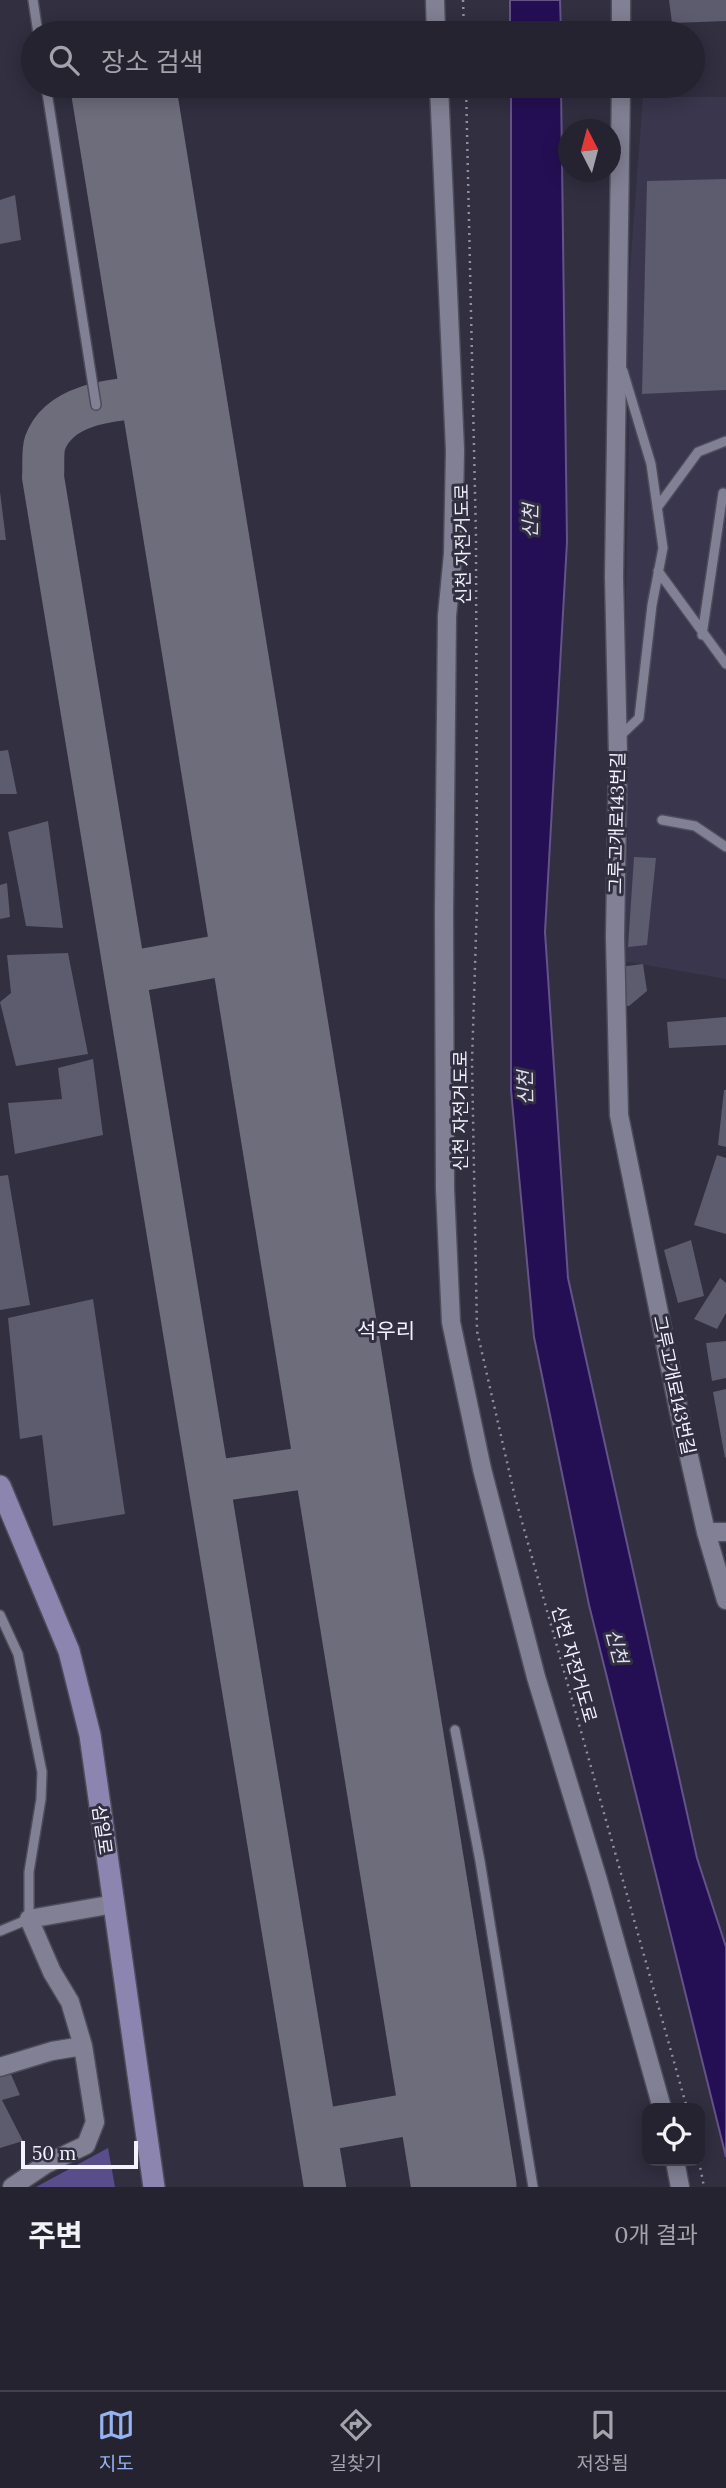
<!DOCTYPE html>
<html lang="ko">
<meta charset="utf-8">
<style>
:root{--surface:#252330;--page:#2d2b38;--text:#f1f3f6;--muted:#a3a4ab;--line:#42404c;--accent:#95b2f1}
body{margin:0;font-family:Lora,"Noto Sans KR",serif;background:var(--page);color:var(--text)}
.controls{position:absolute;right:21px;bottom:21px;display:grid;overflow:hidden;border-radius:14px;box-shadow:0 4px 18px #0003}
.controls button{width:63px;height:63px;display:grid;place-items:center;padding:0;border:0;border-bottom:2px solid var(--line);background:var(--surface);color:var(--text);font:35px sans-serif}
.compass{position:absolute;left:558px;top:119px;width:63px;height:63px;border-radius:50%;background:var(--surface);box-shadow:0 4px 18px #0003;rotate:354deg}
.scale{position:absolute;left:21px;bottom:18px;width:117px;box-sizing:border-box;padding-left:7px;border:4px solid #f3f2fe;border-top:0;font-size:19px;line-height:24px;white-space:nowrap;color:#f3f2fe;-webkit-text-stroke:5px #312f40;paint-order:stroke}
.list{margin:0;padding:0;list-style:none}
h2{display:flex;justify-content:space-between;align-items:center;height:91px;margin:0;padding:0 28px;font-size:30px}
h2 small{font-size:23px;font-weight:400;color:var(--muted)}
.icon{flex:none;width:38px;height:38px;fill:none;stroke:currentColor;stroke-width:2;stroke-linecap:round;stroke-linejoin:round}
.map{position:relative;flex:none;width:726px;height:2187px;overflow:hidden}
.search{position:absolute;background:var(--surface);box-shadow:0 4px 18px #0003;left:21px;right:21px;top:21px;height:77px;display:flex;align-items:center;gap:18px;box-sizing:border-box;padding:0 24px;border-radius:38px;color:var(--muted);font-size:26px}
.sheet{height:203px;background:var(--surface)}
nav{display:flex;justify-content:space-around;align-items:center;box-sizing:border-box;height:98px;border-top:2px solid var(--line);background:var(--surface);font-size:19px;color:var(--muted)}
nav a{display:grid;justify-items:center;gap:4px}
nav .on{color:var(--accent)}
.map>svg:first-child{display:block}
.built{fill:#39364d}
.green{fill:#594e8b}
.water{fill:#250f54;stroke:#635387;stroke-width:2}
.lines{fill:none;stroke-linecap:round;stroke-linejoin:round}
.taxiway{stroke:#6e6d7c;stroke-width:42}
.runway{stroke:#6e6d7c;stroke-width:105}
.building{fill:#5d5b6e}
.service-casing{stroke:#4d4c5a;stroke-width:12}
.minor-casing{stroke:#4d4c5a;stroke-width:21}
.secondary-casing{stroke:#4d4c5a;stroke-width:24}
.path{stroke:#92909f;stroke-width:2.5;stroke-dasharray:2 5;stroke-linecap:butt}
.service{stroke:#828094;stroke-width:9}
.minor{stroke:#828094;stroke-width:18}
.secondary{stroke:#8c85b0;stroke-width:21}
.labels{text-anchor:middle;stroke-width:6;stroke-linejoin:round;paint-order:stroke}
.street-label{font-size:18px;fill:#f3f2fe;stroke:#312f40}
.water-label{font-size:19px;font-style:italic;fill:#e1dff4;stroke:#312f40}
.quarter-label{font-size:21px;fill:#f3f2fe;stroke:#312f40}
</style>
<div class="map">
<svg width="726" height="2187" viewBox="0 0 726 2187">
<rect width="100%" height="100%" fill="#312f40"/>
<path class="built" d="M643,97H726V979L623,961L628,833L624,687L629,438L626,321Z"/>
<path class="green" d="M108,2148L115,2187H36Z"/>
<path class="water" d="M510,0H560L561,33H510Z
M511,86H561L567,542L545,932L568,1278L697,1858L726,1947V2157L589,1605L534,1337L511,1090Z"/>
<g class="lines">
<path class="taxiway" d="M173,394C132,400 62,396 45,443C42,453 44,466 43,477L325,2187
M125,973L263,948
M209,1482L346,1462
M316,2131L451,2107"/>
<path class="runway" d="M123,86L464,2187"/>
</g>
<path class="building" d="M669,0H726V21L672,23Z
M726,179V390L642,394L647,181Z
M15,195L21,240L0,244V200Z
M0,492L6,540H0Z
M8,750L17,794H0V751Z
M48,821L63,928L26,926L8,832Z
M634,857L656,858L647,945L628,947Z
M7,883L10,917L0,919V885Z
M68,953L88,1054L16,1066L0,1002L11,993L7,955Z
M643,964L647,991L629,1006L620,1005L619,967Z
M726,1017V1045L669,1048L667,1022Z
M93,1059L103,1135L15,1154L8,1103L62,1099L58,1068Z
M724,1090H726V1147L718,1145Z
M717,1155L726,1158V1234L694,1225Z
M8,1175L30,1305L0,1310V1176Z
M691,1240L704,1296L678,1303L664,1250Z
M720,1278L726,1283V1313L717,1329L694,1319Z
M93,1299L125,1514L53,1526L42,1435L20,1439L8,1318Z
M726,1341V1378L712,1381L706,1343Z
M726,1389V1457L725,1458L713,1392Z
M10,2072L20,2095L2,2100L23,2141L0,2148V2075Z"/>
<g class="lines">
<g class="service-casing">
<path id="service" d="M33,0L38,33
M46,86L96,405
M657,508L698,452L726,441
M658,571L726,664
M702,635L723,493
M619,737L639,718L652,605L663,548L651,464L623,371
M662,820L695,826L726,847
M0,1615L18,1654L42,1772L41,1799L29,1872V1919L0,1931
M455,1730L480,1861L533,2187"/>
</g>
<g class="minor-casing">
<path id="minor" d="M435,0L436,33
M621,0V33
M439,86L455,450L453,554L447,616L444,913L445,1189L451,1322L482,1469L536,1677L598,1880L662,2108
M621,86L614,577L618,755L615,937L619,1115L679,1412L706,1532L726,1600
M706,1532H726
M0,2067L52,2051L83,2046
M675,2161L680,2187
M12,2187L46,2164L86,2145L95,2122L83,2046L70,2002L52,1972L29,1919L114,1904"/>
</g>
<g class="secondary-casing">
<path id="secondary" d="M0,1486L69,1651L90,1735L154,2187"/>
</g>
<path class="path" d="M463,0L464,33
M466,86L476,538L477,903L472,1062L477,1331L515,1497L687,2108
M699,2161L704,2187"/>
<use href="#service" class="service"/>
<use href="#minor" class="minor"/>
<use href="#secondary" class="secondary"/>
</g>
<g class="labels">
<g class="street-label">
<text transform="translate(463 544) rotate(-91)" y="6">신천 자전거도로</text>
<text transform="translate(617 823) rotate(-89)" y="6">그루고개로143번길</text>
<text transform="translate(461 1111) rotate(-90)" y="6">신천 자전거도로</text>
<text transform="translate(674 1385) rotate(78)" y="6">그루고개로143번길</text>
<text transform="translate(574 1664) rotate(74)" y="6">신천 자전거도로</text>
<text transform="translate(102 1830) rotate(82)" y="6">삼일로</text>
</g>
<g class="water-label">
<text transform="translate(530 521) rotate(-89)" y="7">신천</text>
<text transform="translate(525 1088) rotate(-91)" y="7">신천</text>
<text transform="translate(617 1646) rotate(75)" y="7">신천</text>
</g>
<g class="quarter-label">
<text x="386" y="1338">석우리</text>
</g>
</g>
</svg>
<div class="controls">
<button><svg class="icon" aria-label="locate" viewBox="0 0 24 24"><circle cx="12" cy="12" r="6"/><path d="M12 2v4M12 18v4M2 12h4M18 12h4"/></svg></button>
</div>
<svg class="compass" viewBox="-18 -18 36 36"><path d="M0-13l5 13h-10z" fill="#e53935"/><path d="M0 13l5-13h-10z" fill="#a3a4ab"/></svg>
<div class="scale">50 m</div>
<div class="search"><svg class="icon" aria-label="search" viewBox="0 0 24 24"><circle cx="10" cy="10" r="6"/><path d="M15 15l6 6"/></svg>장소 검색</div>
</div>
<section class="sheet">
<h2>주변<small>0개 결과</small></h2>
<ul class="list">
</ul>
</section>
<nav>
<a class="on"><svg class="icon" aria-label="map" viewBox="0 0 24 24"><path d="M3 6l6-2 6 2 6-2v14l-6 2-6-2-6 2zM9 4v14M15 6v14"/></svg>지도</a>
<a><svg class="icon" aria-label="directions" viewBox="0 0 24 24"><path d="M12 3l9 9-9 9-9-9zM9 14v-3h6M13 9l2 2-2 2"/></svg>길찾기</a>
<a><svg class="icon" aria-label="saved" viewBox="0 0 24 24"><path d="M7 4h10v16l-5-4-5 4z"/></svg>저장됨</a>
</nav>
